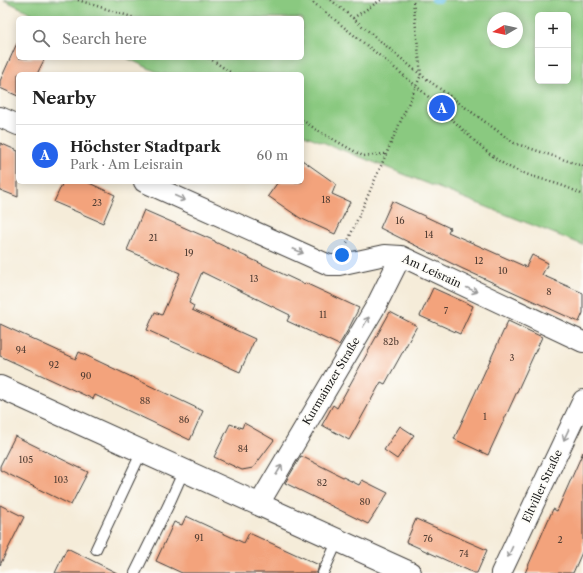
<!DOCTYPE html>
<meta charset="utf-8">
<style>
:root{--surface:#fff;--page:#f2f2f2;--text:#222;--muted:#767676;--line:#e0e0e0;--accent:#2563eb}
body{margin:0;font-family:"Libre Caslon Text",serif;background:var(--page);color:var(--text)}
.controls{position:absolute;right:12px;top:12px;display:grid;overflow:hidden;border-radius:6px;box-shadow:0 2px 10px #0003}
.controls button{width:36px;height:36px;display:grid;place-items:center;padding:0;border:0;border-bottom:1px solid var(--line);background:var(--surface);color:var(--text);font:20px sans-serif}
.compass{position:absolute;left:487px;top:12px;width:36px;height:36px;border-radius:50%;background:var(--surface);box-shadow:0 2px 10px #0003;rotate:261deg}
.you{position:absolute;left:342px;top:255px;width:14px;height:14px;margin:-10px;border:3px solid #fff;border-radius:50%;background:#1a73e8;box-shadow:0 0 0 6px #1a73e833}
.badge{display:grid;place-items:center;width:26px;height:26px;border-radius:50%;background:var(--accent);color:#fff;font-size:13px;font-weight:700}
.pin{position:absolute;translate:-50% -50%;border:2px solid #fff;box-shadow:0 1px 4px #0006}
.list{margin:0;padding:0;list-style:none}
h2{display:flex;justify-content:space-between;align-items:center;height:52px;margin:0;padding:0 16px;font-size:17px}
h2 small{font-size:13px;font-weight:400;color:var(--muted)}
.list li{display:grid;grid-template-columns:26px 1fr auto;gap:12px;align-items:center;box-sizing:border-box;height:60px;padding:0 16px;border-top:1px solid var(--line)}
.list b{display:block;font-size:15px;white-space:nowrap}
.list p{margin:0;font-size:13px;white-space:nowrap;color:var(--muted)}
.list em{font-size:13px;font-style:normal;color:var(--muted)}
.icon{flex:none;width:22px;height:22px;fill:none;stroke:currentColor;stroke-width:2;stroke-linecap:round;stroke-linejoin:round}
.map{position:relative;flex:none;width:583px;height:573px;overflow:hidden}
.search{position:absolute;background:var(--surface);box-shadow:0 2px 10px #0003;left:16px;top:16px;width:288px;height:44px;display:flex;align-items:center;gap:10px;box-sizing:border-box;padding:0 14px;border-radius:6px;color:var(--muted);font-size:15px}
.panel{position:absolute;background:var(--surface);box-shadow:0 2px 10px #0003;left:16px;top:72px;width:288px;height:112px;border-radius:6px}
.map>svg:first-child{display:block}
.green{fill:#8ac980;stroke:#53724e;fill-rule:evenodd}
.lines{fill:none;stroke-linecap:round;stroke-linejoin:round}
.stream{stroke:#69c2e6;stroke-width:6}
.building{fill:#f3a37c}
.service-casing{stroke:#3d3b38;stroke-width:12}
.minor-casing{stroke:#3d3b38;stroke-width:22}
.secondary-casing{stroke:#3d3b38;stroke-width:24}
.path{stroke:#3d3b38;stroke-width:2.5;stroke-dasharray:1 3;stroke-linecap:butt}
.service{stroke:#fff;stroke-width:10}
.minor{stroke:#fff;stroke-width:20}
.secondary{stroke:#fff;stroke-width:22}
.oneway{stroke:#999}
.labels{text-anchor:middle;stroke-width:3.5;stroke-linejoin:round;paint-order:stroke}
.number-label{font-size:9px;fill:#523e34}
.street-label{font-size:11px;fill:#1c1c1c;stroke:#fdfcf7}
</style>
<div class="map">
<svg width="583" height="573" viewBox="0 0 583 573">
<rect width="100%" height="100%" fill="#fdfcf7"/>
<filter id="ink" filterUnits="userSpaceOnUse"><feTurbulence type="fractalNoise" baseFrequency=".025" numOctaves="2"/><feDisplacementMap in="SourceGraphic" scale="8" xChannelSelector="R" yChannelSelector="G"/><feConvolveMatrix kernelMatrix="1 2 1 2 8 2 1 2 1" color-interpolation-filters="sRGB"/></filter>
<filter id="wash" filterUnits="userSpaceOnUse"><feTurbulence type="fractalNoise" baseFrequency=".012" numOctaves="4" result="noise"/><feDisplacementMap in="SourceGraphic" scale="16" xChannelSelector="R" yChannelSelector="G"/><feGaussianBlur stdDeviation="0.9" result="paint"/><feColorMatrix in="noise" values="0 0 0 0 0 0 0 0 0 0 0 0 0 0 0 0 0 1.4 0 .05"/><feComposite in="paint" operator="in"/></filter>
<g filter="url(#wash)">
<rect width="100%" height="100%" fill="#f5ecd9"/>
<path class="green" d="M4,0H583V245L302,134V74H161L127,58H302V18H42ZM538,15H568V81H538ZM493,18H517V42H493Z"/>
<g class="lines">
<path class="stream" d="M434,0H440"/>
</g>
<g id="blocks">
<path class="building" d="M18,41V58H45L37,74H18V96L0,88V81Z
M0,143L18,151V197L0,190Z
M302,160L336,184L332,194L350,202L335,234L300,218L268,196L278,182H302Z
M63,182H87L115,195L103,223L54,202Z
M392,201L450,228L448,232L526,267L532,255L548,263L542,275L583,293V313L579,322L461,268L380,228Z
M144,210L215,241V242L304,284L305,283L359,308L348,330L339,345L287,321L290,315L202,272L189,303L194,306L192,310L255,339L240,372L147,330L155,312L162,315L180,273L127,250Z
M433,288L473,306L460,334L420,316Z
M390,312L417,326L385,384L381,382L349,440L322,425L333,405L337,408Z
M508,321L542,337L488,455L454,439Z
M0,324L76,359L79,352L203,411L190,440L95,395L93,399L0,356Z
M244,423L274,440L253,468L242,470L214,457L230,424L242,428Z
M400,426L414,435L397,459L384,450Z
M15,436L88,472L71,505L0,470V466Z
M583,452V550L573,573H525L553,509L557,511Z
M301,456L359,485L362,480L388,493L368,524L285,483Z
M0,505L24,517L0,565Z
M186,516L244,543L249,533L319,565L317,573H182L156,561L174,522L182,525Z
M416,519L487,550L477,573H474L406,542Z
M67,548L117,573H55Z"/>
</g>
</g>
<g filter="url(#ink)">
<use href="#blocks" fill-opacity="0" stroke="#3d3b38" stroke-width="1"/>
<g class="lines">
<g class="service-casing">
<path id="service" d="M96,549L142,451
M135,573L168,506L184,470
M323,573L338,540"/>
</g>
<g class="minor-casing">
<path id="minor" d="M0,117L18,125
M144,182L329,265H339L385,255L401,256L583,342
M259,504L376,306L401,256
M501,573L583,400"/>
</g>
<g class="secondary-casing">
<path id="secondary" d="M0,387L410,573"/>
</g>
<path class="path" d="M78,0L135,18
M310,0C350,32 391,64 430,98C452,118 475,144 499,161C524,178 557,180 583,195
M331,0L421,75L514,143L583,166
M353,18L381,0
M209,58L233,74
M302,120L320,132L363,156L385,154
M347,243L421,75L413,0"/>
<use href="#service" class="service"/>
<use href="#minor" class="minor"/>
<use href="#secondary" class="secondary"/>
</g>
<defs><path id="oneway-shaft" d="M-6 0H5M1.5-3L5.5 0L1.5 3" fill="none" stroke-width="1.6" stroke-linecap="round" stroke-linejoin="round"/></defs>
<g class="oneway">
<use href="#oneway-shaft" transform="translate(180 198) rotate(24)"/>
<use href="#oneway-shaft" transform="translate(298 251) rotate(24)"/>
<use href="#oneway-shaft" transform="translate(472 290) rotate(25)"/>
<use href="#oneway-shaft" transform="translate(366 322) rotate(-59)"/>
<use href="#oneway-shaft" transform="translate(566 435) rotate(115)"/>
<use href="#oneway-shaft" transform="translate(279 470) rotate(-59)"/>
<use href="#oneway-shaft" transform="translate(510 552) rotate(115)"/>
</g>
</g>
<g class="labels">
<g class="number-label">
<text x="326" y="203">18</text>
<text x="97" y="206">23</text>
<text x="400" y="224">16</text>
<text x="429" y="238">14</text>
<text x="153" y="241">21</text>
<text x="189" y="256">19</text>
<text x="479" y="264">12</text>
<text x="503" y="274">10</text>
<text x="254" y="282">13</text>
<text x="549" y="295">8</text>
<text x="446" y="314">7</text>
<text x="323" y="318">11</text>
<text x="391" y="345">82b</text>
<text x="21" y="353">94</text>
<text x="512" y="361">3</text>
<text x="54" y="368">92</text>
<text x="86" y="379">90</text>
<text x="145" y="404">88</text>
<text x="485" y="420">1</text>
<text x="184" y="423">86</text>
<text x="243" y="452">84</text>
<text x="26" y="463">105</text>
<text x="61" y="483">103</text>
<text x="322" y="486">82</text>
<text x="365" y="505">80</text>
<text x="199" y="541">91</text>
<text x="428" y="542">76</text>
<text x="560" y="543">2</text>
<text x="464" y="557">74</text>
</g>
<g class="street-label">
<text transform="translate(432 271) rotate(25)" y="4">Am Leisrain</text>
<text transform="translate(331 381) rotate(-59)" y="4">Kurmainzer Straße</text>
<text transform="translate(542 486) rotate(-65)" y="4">Eltviller Straße</text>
</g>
</g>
</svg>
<div class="controls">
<button>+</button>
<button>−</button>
</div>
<svg class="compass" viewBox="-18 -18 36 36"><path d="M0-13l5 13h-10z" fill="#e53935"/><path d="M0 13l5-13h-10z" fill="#767676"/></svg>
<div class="you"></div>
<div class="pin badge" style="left:442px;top:108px">A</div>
<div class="search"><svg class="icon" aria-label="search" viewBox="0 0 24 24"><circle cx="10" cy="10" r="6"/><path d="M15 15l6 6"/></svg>Search here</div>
<section class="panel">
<h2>Nearby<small></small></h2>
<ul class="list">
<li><span class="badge">A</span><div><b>Höchster Stadtpark</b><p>Park · Am Leisrain</p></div><em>60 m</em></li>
</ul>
</section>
</div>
